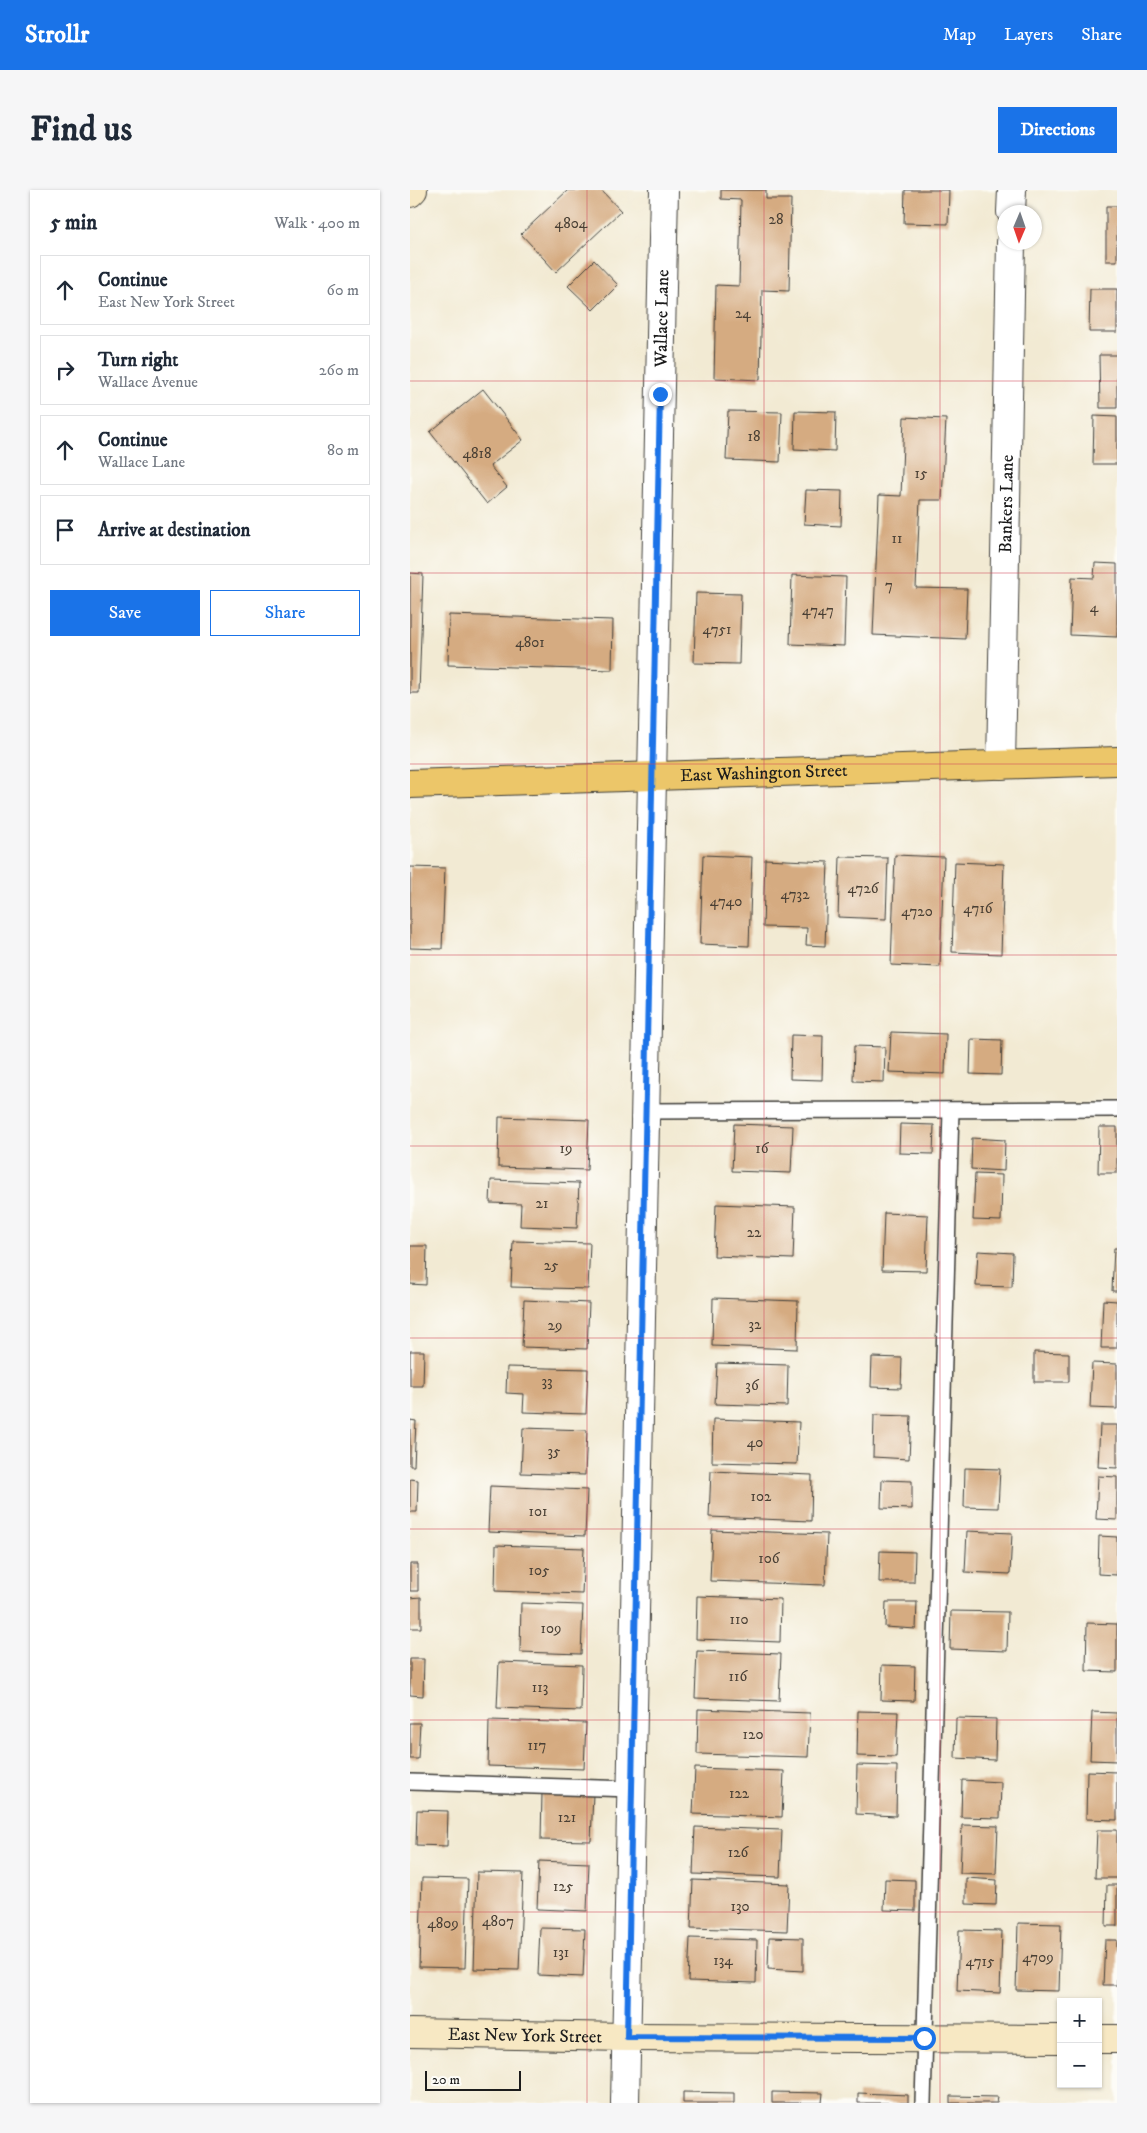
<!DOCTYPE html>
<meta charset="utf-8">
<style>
:root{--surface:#fff;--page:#f6f6f7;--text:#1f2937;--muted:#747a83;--line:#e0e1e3;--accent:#1a73e8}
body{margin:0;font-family:"IM FELL DW Pica",serif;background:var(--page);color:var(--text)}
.controls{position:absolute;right:15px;bottom:15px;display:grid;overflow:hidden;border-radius:0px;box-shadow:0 1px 4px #0004}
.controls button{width:45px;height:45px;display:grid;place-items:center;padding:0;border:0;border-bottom:1px solid var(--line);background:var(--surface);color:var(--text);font:25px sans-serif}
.compass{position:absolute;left:587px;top:15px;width:45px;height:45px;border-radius:50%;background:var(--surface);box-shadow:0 1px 4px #0004;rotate:182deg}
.scale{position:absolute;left:15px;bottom:12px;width:96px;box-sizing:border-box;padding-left:5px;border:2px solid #1c1c1c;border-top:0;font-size:14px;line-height:18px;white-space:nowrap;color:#1c1c1c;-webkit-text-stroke:4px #fdfcf7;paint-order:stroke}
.stop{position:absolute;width:15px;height:15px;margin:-11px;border:4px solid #1a73e8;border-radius:50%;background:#fff}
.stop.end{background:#1a73e8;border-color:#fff;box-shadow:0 1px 5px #0008}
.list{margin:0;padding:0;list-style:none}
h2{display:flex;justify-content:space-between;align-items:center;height:65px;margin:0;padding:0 20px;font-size:21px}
h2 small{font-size:16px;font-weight:400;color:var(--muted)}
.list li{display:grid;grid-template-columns:32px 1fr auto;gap:15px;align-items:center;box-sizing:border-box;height:70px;margin:0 10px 10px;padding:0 10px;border:1px solid var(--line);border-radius:0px}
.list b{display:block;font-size:19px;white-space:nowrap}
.list p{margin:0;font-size:16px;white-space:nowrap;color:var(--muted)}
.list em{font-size:16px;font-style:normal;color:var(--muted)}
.actions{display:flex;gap:10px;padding:15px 20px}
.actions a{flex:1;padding:11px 0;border:1px solid var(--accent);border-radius:0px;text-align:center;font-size:18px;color:var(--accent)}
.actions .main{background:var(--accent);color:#fff}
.icon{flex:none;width:28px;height:28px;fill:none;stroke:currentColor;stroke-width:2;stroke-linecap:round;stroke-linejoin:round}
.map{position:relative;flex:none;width:707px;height:1913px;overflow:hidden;border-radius:0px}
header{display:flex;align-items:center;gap:30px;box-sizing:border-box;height:70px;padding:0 25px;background:var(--accent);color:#fff}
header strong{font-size:24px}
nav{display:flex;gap:28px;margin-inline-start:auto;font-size:18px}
.intro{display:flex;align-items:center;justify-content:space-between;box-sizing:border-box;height:120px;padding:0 30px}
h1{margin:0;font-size:35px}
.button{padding:12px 22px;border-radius:0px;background:var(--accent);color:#fff;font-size:18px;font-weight:700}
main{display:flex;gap:30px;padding:0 30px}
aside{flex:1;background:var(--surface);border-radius:0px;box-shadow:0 1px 4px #0004}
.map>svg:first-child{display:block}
.building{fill:#d5ab81}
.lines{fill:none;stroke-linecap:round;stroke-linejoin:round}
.lane-casing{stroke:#3c3b37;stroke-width:18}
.street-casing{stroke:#3c3b37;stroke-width:30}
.secondary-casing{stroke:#3c3b37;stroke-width:30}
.primary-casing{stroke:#3c3b37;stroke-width:30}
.lane{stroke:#fff;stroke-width:15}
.street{stroke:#fff;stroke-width:28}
.secondary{stroke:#f7e8c3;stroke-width:28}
.primary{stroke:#ecc669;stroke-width:28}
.route{stroke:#1a73e8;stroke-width:6}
.grid{fill:none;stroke:#d1495b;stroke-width:1;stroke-opacity:0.55}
.labels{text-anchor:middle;stroke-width:4.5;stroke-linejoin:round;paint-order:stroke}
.number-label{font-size:15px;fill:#4a4035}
.street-label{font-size:18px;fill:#1c1c1c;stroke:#fdfcf7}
</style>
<header>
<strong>Strollr</strong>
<nav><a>Map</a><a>Layers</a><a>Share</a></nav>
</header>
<div class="intro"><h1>Find us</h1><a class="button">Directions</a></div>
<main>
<aside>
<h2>5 min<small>Walk · 400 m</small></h2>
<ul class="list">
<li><svg class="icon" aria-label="ahead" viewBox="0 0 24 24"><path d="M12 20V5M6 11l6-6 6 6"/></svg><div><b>Continue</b><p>East New York Street</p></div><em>60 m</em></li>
<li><svg class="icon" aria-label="right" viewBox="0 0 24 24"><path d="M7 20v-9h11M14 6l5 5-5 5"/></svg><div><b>Turn right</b><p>Wallace Avenue</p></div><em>260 m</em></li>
<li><svg class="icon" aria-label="ahead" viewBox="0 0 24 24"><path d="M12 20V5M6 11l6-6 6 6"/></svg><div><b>Continue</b><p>Wallace Lane</p></div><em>80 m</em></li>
<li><svg class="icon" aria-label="arrive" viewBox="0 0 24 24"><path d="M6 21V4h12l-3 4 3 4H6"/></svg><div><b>Arrive at destination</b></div></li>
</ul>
<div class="actions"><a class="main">Save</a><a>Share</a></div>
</aside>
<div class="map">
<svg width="707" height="1913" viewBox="0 0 707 1913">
<rect width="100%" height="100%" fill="#fdfcf7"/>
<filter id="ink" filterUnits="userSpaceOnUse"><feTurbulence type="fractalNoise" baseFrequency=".02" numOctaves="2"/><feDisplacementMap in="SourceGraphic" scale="10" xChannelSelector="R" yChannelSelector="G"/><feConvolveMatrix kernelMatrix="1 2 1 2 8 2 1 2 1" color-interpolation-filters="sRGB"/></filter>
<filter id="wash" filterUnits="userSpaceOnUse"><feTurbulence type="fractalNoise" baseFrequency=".0096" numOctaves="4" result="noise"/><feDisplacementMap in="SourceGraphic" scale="20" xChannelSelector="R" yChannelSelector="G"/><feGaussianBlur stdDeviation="1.12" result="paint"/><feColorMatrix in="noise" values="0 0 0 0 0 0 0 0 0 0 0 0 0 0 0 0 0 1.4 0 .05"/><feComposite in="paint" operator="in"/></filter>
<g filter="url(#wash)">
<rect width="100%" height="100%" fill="#f2ead3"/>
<g id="blocks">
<path class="building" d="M158,0H191L211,21L146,82L111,44Z
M311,0H356V9H381L379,101L352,100L350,190L304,188L306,95L329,96L331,10L311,9Z
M495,0H539L538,34L494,33Z
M696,16H707V71H696Z
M184,70L208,95L183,120L158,96Z
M680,99H707V142H679Z
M689,165H707V218H690Z
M73,199L113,250L80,276L97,297L77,314L20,242Z
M318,221L372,222L370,272L316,270Z
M385,221L426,222L425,261L384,259Z
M684,226L707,227V274H683Z
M494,227L536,229L532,310H510L506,398L557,399L555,449L463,445L469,305L491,306Z
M396,300L432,301L431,336L394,334Z
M685,373L707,374V447L660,445L662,387L684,388Z
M0,383L13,384L9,503H0Z
M382,385L436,387L434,456L380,454Z
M286,403L331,404L329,474L284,473Z
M39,425L203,430L202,480L38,475Z
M293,665L342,667L339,756L290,754Z
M485,665L534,667L530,777L481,775Z
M430,667L478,668L476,729L428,727Z
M355,669L418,672L415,756L396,755L397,738L353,737Z
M545,672L594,674L591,764L542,762Z
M0,677L35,678L32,759L0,758Z
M481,842L536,844L535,884L479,882Z
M381,845L413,846L412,890L380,889Z
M561,849L592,850L591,885L560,884Z
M444,856L475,857L474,892L443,891Z
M89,927L179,930L177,980L88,977Z
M324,934L383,936L381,983L322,981Z
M490,934L524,935L523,964L489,963Z
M689,937H707V983H688Z
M562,948L595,950L594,981L561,979Z
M565,984L592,985L591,1031L563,1030Z
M81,990L169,993L167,1038L110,1036L111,1014L80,1013Z
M306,1014L385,1017L383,1069L304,1066Z
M474,1023L518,1025L516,1081L472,1080Z
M103,1051L180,1053L178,1099L101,1097Z
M0,1056H17L16,1095L0,1094Z
M704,1058H707V1101H702Z
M568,1061L603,1063L602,1097L566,1096Z
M303,1108L388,1111L387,1159L302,1156Z
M114,1110L179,1113L177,1159L112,1157Z
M693,1110L707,1111V1158H691Z
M0,1161H14L13,1196H0Z
M624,1162L659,1163V1192H624Z
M462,1167L492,1168L491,1198L461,1197Z
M307,1173L378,1175L377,1216L305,1214Z
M682,1173L707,1174V1219L680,1218Z
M97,1177L178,1179L176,1224L113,1222L114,1204L96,1203Z
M464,1225L501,1226L499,1269L463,1267Z
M303,1229L389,1232L387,1274L302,1272Z
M0,1230L6,1231L4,1276H0Z
M690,1235H707V1278L688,1277Z
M113,1238L177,1240L175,1285L111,1283Z
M555,1278L590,1279L588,1318L554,1317Z
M301,1281L402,1285L401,1331L299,1327Z
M688,1286L707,1287V1330L686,1329Z
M0,1289L8,1290L7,1322H0Z
M472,1290L502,1291V1319L471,1318Z
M80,1296L177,1300L175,1346L78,1342Z
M302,1340L417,1344L415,1395L300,1391Z
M557,1341L602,1343L600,1384L555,1382Z
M689,1346L707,1347V1385L688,1384Z
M86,1355L174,1358L172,1404L85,1401Z
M470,1361L505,1362L504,1392H469Z
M0,1374H8V1401H0Z
M287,1406L371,1409L370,1452L286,1449Z
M11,1407V1438H0V1408Z
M476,1412H507L506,1439L475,1437Z
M111,1413L173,1415L171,1464L110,1462Z
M541,1421L598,1422L597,1461L540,1459Z
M677,1433L707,1434V1482L676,1481Z
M287,1461L371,1464L369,1511L285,1508Z
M0,1469H14L13,1506L0,1505Z
M89,1472L172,1475L171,1521L87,1518Z
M472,1475L505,1476L504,1511L471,1510Z
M288,1519L400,1523L398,1567L287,1564Z
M448,1521L488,1522L486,1567L447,1566Z
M682,1522L707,1523V1571L680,1570Z
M546,1528L586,1529L585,1570L545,1568Z
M79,1530L176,1533L174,1579L78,1576Z
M0,1533H10L8,1569H0Z
M447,1575L487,1576L486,1626L446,1624Z
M285,1578L374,1581L372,1627L283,1624Z
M677,1581L707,1582V1630L676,1629Z
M552,1590L591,1592L590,1628L551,1627Z
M132,1603L183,1604L181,1651L131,1650Z
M7,1620L38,1621L37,1656L6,1655Z
M552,1635L588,1636L586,1684L550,1683Z
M285,1637L372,1640L370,1687L283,1684Z
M687,1640H707V1688H685Z
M129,1671L179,1673L177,1721L127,1719Z
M67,1682L113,1683L109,1780L64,1779Z
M12,1688L58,1689L55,1778L9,1777Z
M556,1688L587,1690L586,1715L556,1714Z
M475,1689L505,1690V1721L474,1720Z
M283,1690L379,1694L377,1741L281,1738Z
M697,1695H707V1736H696Z
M608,1733L651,1734L649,1801L606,1800Z
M130,1738L175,1739L173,1787L128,1785Z
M549,1740L592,1741L590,1803L547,1801Z
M359,1747L393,1748V1781L358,1779Z
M280,1748L347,1750L346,1793L278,1791Z
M695,1750H707V1795H693Z
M273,1902L324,1903V1913H273Z
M362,1902L413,1903L412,1913H362Z
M448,1903L498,1905V1913H448Z
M540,1906L588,1907L587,1913H540Z"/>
</g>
</g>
<g filter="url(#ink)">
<use href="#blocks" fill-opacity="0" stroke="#3c3b37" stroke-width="1"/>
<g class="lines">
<g class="lane-casing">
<path id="lane" d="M235,921L707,919
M0,1592L222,1599
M513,1913L541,920"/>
</g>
<g class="street-casing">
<g id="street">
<path d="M601,22L602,0"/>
<path id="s1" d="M591,575L601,52"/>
<path id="s2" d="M215,1913L254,0"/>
</g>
</g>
<g class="secondary-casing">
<g id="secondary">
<path d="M0,3L3,0"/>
<path id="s3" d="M0,1843L217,1847L651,1849"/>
<path d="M688,1849H707"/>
</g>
</g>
<g class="primary-casing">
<g id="primary">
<path id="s4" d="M0,594L707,571"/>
</g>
</g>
<use href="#lane" class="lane"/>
<use href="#street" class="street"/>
<use href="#secondary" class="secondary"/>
<use href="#primary" class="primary"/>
</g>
</g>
<g class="lines" filter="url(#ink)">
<path class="route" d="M250,204L217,1847L514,1848"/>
</g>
<path class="grid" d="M177,0V1913M354,0V1913M530,0V1913M0,191H707M0,383H707M0,574H707M0,765H707M0,956H707M0,1148H707M0,1339H707M0,1530H707M0,1722H707"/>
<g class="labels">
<g class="number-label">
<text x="366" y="34">28</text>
<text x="161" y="38">4804</text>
<text x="333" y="128">24</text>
<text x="344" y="251">18</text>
<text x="67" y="268">4818</text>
<text x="511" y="288">15</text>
<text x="487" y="353">11</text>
<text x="479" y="400">7</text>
<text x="684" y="422">4</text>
<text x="408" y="425">4747</text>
<text x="307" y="444">4751</text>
<text x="120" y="457">4801</text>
<text x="453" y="703">4726</text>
<text x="385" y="709">4732</text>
<text x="316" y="716">4740</text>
<text x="568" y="723">4716</text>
<text x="507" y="726">4720</text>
<text x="156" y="963">19</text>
<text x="352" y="963">16</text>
<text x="132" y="1018">21</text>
<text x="344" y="1047">22</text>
<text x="141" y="1080">25</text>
<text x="345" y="1139">32</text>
<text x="145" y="1140">29</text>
<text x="137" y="1196">33</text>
<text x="342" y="1200">36</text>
<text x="345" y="1257">40</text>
<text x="144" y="1266">35</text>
<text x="351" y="1311">102</text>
<text x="128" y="1326">101</text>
<text x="359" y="1373">106</text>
<text x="129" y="1385">105</text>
<text x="329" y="1434">110</text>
<text x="141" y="1443">109</text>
<text x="328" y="1491">116</text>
<text x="130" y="1502">113</text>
<text x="343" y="1549">120</text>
<text x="127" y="1560">117</text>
<text x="329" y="1608">122</text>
<text x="157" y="1632">121</text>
<text x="328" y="1667">126</text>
<text x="153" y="1701">125</text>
<text x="330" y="1721">130</text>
<text x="88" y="1736">4807</text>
<text x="33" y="1738">4809</text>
<text x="151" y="1767">131</text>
<text x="628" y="1772">4709</text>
<text x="313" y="1775">134</text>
<text x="570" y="1776">4715</text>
</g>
<g class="street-label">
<text dy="6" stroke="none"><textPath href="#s2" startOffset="1785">Wallace Lane</textPath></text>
<text dy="6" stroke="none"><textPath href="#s1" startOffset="261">Bankers Lane</textPath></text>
<text dy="6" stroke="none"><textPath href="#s4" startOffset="354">East Washington Street</textPath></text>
<text dy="6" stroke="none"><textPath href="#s3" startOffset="115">East New York Street</textPath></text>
</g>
</g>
</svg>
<div class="controls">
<button>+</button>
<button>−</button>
</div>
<svg class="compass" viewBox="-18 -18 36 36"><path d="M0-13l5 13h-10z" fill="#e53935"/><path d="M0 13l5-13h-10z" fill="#747a83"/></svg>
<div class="scale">20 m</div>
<div class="stop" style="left:514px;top:1848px"></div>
<div class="stop end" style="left:250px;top:204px"></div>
</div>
</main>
